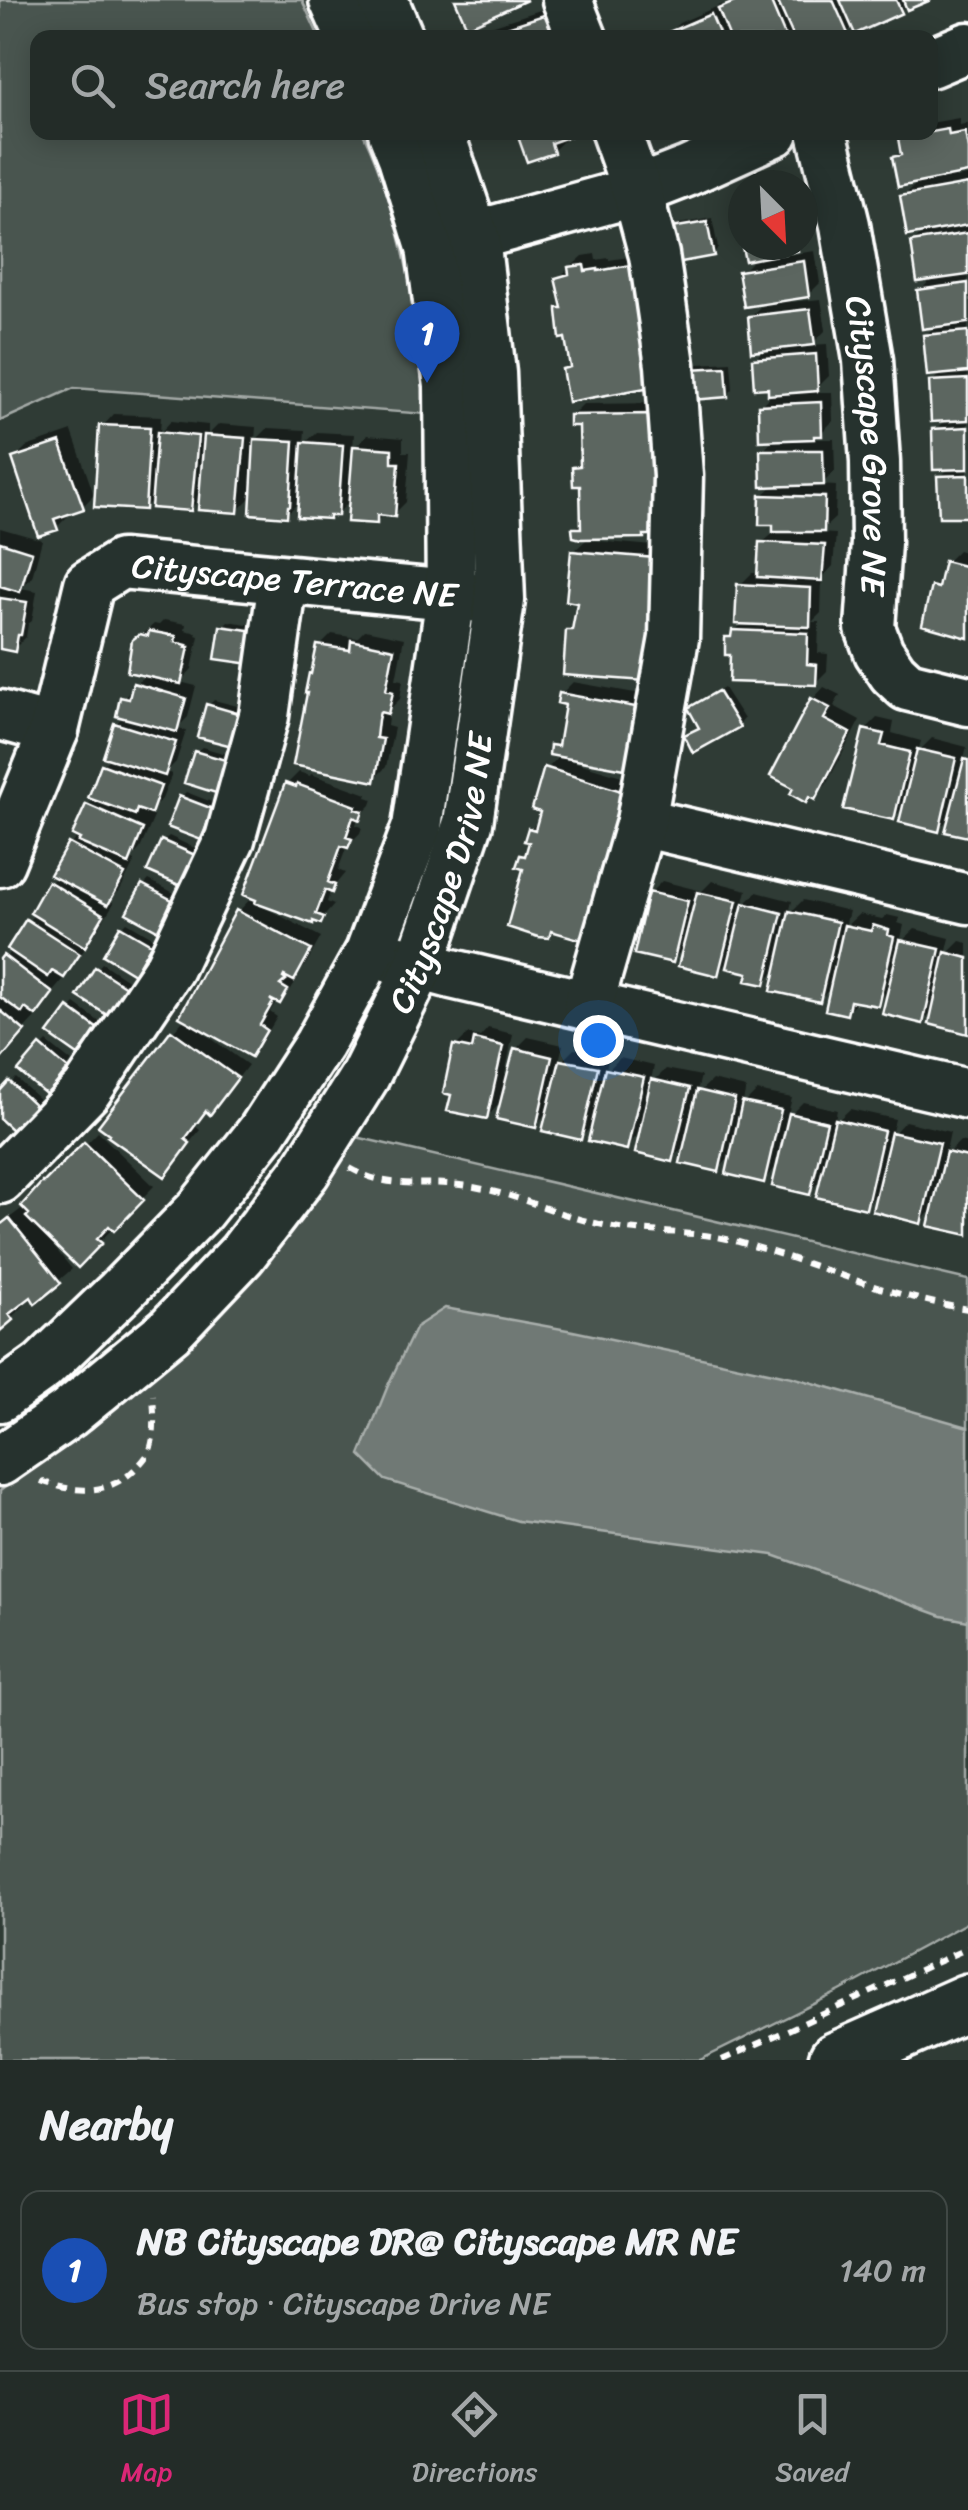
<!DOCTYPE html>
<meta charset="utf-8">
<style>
:root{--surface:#232c28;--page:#2f3834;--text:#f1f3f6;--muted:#a3a7a8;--line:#404845;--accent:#db2777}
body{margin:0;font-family:Sriracha,sans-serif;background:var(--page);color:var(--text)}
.compass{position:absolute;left:728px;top:170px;width:90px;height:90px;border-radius:50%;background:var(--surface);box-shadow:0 5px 25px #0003;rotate:156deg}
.you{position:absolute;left:598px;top:1040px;width:35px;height:35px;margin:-25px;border:8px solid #fff;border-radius:50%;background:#1a73e8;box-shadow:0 0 0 15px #1a73e833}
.badge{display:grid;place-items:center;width:65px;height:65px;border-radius:50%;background:var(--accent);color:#fff;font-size:32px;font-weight:700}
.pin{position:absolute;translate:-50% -82px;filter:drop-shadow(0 2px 5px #0008)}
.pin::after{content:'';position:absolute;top:52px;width:35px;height:30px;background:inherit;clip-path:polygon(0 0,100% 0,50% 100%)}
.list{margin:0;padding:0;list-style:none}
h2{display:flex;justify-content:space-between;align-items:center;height:130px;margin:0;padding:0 40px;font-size:42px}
h2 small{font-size:32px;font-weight:400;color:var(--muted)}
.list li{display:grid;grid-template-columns:65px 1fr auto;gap:30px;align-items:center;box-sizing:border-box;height:160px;margin:0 20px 20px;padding:0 20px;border:2px solid var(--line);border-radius:20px}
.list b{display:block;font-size:38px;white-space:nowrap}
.list p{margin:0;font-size:32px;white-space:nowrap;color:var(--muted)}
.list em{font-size:32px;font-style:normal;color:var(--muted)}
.icon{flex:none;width:55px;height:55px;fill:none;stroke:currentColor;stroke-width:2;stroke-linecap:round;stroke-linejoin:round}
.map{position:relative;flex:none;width:968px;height:2060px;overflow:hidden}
.search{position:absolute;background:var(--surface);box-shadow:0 5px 25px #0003;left:30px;right:30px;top:30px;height:110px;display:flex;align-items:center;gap:25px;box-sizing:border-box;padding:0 35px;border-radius:20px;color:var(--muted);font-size:38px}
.sheet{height:310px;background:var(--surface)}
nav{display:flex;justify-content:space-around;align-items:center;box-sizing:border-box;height:140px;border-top:2px solid var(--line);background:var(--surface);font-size:28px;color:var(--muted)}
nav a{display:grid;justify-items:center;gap:5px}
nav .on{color:var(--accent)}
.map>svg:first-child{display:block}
.green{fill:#4a544f;stroke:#a4aaa7;stroke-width:2.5}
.water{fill:#707975;stroke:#a9afac;stroke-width:2.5}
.shadow{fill:#0007}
.building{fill:#5b6661;stroke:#fff;stroke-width:2.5}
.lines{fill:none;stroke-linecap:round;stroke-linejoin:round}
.minor-casing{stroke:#fff;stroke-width:55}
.major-casing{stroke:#fff;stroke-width:62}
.path{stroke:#fff;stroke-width:6;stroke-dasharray:10 8;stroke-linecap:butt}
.minor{stroke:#26332d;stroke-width:48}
.major{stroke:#26332d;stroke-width:55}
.labels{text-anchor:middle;stroke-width:9;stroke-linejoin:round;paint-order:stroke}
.street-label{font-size:35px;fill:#fff;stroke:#26332d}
</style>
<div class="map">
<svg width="968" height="2060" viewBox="0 0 968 2060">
<rect width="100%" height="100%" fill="#2f3b35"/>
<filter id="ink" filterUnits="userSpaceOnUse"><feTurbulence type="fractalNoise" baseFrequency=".01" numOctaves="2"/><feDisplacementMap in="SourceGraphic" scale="20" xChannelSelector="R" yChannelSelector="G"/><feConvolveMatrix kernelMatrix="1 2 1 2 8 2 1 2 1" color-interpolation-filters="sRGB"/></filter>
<g filter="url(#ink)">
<path class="green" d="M0,0H302L319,37L38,38V132L363,133C405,222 418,317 426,414L74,388L0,421Z
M352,1136L968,1280V1922L840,1991L700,2060H0V1491L123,1401L225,1304Z"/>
<path class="water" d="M445,1308L573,1331L792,1377L968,1427V1621L942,1616L773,1555L518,1521L385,1480L360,1455L389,1383L416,1327Z"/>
<path class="shadow" d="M731,0H924L907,4L900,11L854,27L839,38H668L667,35L679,23L723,4L724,7Z
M568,1L580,38H480L491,26Z
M959,118L960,125L968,123V171L955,173L956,178L968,176V514L940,477L951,467L935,430L946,419L932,382L941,372L925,336L936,325L920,291L933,277L913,242L925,231L903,197L919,181L894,158L903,150L900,139L907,132H930V123Z
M521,132H574L564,136L565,139L553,151L528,159Z
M803,203L806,205L805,214L809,236L803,242Z
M712,218L718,248L713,254L673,229L679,224Z
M744,245H800L797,248L780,251L781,256L815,251L820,283L808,295L790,297L791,302L821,299L826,330L811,345L827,344L829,376L813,392H832L833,421L821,433H816L811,439H834L835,471L821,485L836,486L835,518L819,533L836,534L833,566L822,578L821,613L812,622H819L818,653L828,654L827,671L815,683L732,652L728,638L744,622L740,585L752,573H760L762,543L776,531L762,496L775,484L763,451L775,438L760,406L771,395L770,385L754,360L767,347L750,317L766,301L741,272L757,256Z
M595,254L596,260L609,258V260L642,255L662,373L565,370L572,363L560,309L564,306L558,278L583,256Z
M731,362L733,389L727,395L692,370L698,364Z
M664,403L581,537L575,529L583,521L582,483L574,468L582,460L581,423L571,416L583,404Z
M114,414L161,416L160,433L171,421L208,425V435L219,424L256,427L255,441L268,428L305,430L304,444L317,432L354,434L353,449L367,435L403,438V452H410L406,502L394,514L385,513L376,522L351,500L337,514L301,500L286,515L253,495L237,511L202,497L191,508L155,497L144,508L102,427Z
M72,431L94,495L82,507L67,512L68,516L56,528L14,459L26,447Z
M0,528L42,540L32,577L21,588L37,591L32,621L28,624L26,637L14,649L0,647Z
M586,540L665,547L656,666L569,631L576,624L580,600L573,552Z
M958,550L968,553V635L933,588L943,578L946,562Z
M164,620L186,624L185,630L197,633L196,635L199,636L192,669L180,682L196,686L188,717L177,728L186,731L176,762L166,772L172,774L162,799L147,814L154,817L140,849L130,859L135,861L120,890L110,900L114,903L96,932L88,940L90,941L75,963L61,978L63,980L32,1016L35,1018L0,1056V963L12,950L28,921L36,913L50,883L57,876L70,845L79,835L88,805L95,798L103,765L111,757L116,724L124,715L123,699L146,674L135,641L154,624L159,625Z
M228,621L260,626L256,656L222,627Z
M365,630L404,638L396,679L403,680L400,699L389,710L387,726L394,728L386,767L374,779L320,646L332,634L357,638Z
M573,682L652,696L642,755H566L565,759L635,780L593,925L581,937L555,929L548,936L522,856L530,848V830L540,819L547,769L561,754L553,746L562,737L568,703L561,694Z
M824,687L840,695L834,706L860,720L826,785L814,797L813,699Z
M724,688L744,719L739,725L694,749L687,736L701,726L691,708Z
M214,700L245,708L237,738L208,706Z
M877,718L894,722L892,733L921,741L918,752L932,738L967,747L963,763L968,758V835L952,816L938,829L906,805L893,818L865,730Z
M202,747L233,756L224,786L196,752Z
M299,772L310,776L311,774L367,794L366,797L373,799L371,805L358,818L356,825L362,827L360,833L347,846L338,870L345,873L331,890L327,902L334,905L320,921L262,902L260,905L321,937L305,966L295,976L298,978L291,989L280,1001L277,1000L270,1012L277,1017L262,1042L250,1054L196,1023L194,1026L248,1065L222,1099L210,1111L207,1109L195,1126L200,1130L164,1174L173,1031L186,1018L238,912L253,896L287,784Z
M186,792L217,804L206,832L200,837L181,797Z
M169,836L199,850L186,877L180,883L151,869L163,841Z
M149,880L178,895L164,922L158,927L144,885Z
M662,881L702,891L712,881L747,890L743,906L757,892L792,901L789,914L803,900L849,911L845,927L859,914L882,919L887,915L900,918L898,923L904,925L900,943L915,929L950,938L946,955L960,941L968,943V1030L935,1009L923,1021L891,989L877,1003L858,1000L846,1012L833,986L819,1000L778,969L764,983L732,959L718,973L686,946L672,960L650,893Z
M127,922L154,938L139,965L122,927Z
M102,963L129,981L112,1007L97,969Z
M75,1004L101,1023L83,1047L70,1009Z
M488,1028L513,1034L505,1074L509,1075L516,1049L528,1037L563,1045L558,1065L574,1049L609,1055L605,1073L620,1058L654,1066L650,1085L666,1069L701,1076L696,1095L712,1080L746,1088L742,1106L757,1091L792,1098L787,1118L803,1102L837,1110L834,1124L850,1109L895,1119L891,1136L905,1121L950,1132L945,1156L960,1141L968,1143V1233L936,1206L921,1221L879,1192L865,1206L824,1177L809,1192L780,1164L763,1180L733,1155L718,1169L687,1144L671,1159L642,1131L626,1147L595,1123L580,1138L550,1110L535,1125L504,1099L487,1117L456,1046L468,1034L480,1037Z
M47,1042L72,1062L52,1086L42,1047Z
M16,1078L39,1099L13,1128L0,1116V1095Z
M98,1132L154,1186L78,1264L48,1234L45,1236L72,1269L36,1300L31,1294L20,1302L24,1306L0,1327V1225L24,1207Z"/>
<path class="building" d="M455,0H527L467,27Z
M739,0H770L786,38H730L718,9Z
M777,0H833L849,36L794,38Z
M840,0H896L902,13L855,34Z
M903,0H931L907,10Z
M556,11L565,38H477V37Z
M711,14L721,38H665L664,34Z
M948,129L949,135L965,132L968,149V173L898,187L892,157L901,155L898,138Z
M582,132L551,143L554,153L527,162L517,134Z
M968,184V225L907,236L900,196Z
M743,220V245H797L798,251L745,261L737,223Z
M707,222L714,256L676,263L671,228Z
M968,233V275L917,282L911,242Z
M804,261L809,297L744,307L738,271Z
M584,265L585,271L598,269V271L631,265L651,387L568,402L562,369L570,367L565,338L560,339L557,311V308H562L555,278L569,274L568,267Z
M968,283V323L922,329L917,290Z
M810,309L815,345L751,352L748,316Z
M968,331V372L927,376L923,335Z
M816,354L818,391L768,395V388L754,389L752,359Z
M726,367L728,397L692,400L690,369Z
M968,379V420L931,422L929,381Z
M821,402L822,436H814V439L759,441L758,405Z
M653,414L657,535H644V538L581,539L573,537L572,528H581L580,486H573L572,467L580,466L579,426H569V415Z
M99,425L150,427L145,510L94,507Z
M968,427V469L933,470L932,429Z
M157,432L198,436L191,511L151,508Z
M204,435L245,438L238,513L198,510Z
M254,439L294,441L290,506H288L287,517L250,514Z
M60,442L84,509L54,519L58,530L38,536L12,458Z
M302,442L343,445L338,516H329V519L297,517Z
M353,446L392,449V463H399L395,517L377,515V524L347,522Z
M760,450H823L824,485L761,487Z
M968,475V517H939L937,476Z
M760,495L825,497L824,532H773V525H759Z
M0,542L32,552L20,592L0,586Z
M759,542L825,545L822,581L757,577Z
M571,551L655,558L645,681L563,675L566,630H572L577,603L566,601Z
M944,561L968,567V638L922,625L931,586L938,588Z
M737,584L811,588L810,627L735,624Z
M0,598L27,602L21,635H18L15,652L0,649Z
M220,626L256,631L251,664L215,659Z
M732,630L808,633L807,664L817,665L816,685L729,682L730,655H725V637H731Z
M149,631L176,636L175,642L187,645L186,647H189L181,684L127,672L132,640L140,634L148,636Z
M351,640L394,649L386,690L393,692L388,714L380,712L378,720L376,738L383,739L375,782L293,765L307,693H305L309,673L311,674L317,645L350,650Z
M133,683L186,698L177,732L116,716L120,697L129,699Z
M718,691L740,727L693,753L684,735L699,728L688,708Z
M559,693L641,708L630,770L549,755L550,745L558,746L565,705L557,703Z
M811,698L830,708L824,719L850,733L815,800L809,797L806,803L790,794L793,788L770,776Z
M206,704L241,714L232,746L197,737Z
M114,723L176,742L165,776L103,757Z
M863,729L884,734L881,745L910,752L894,820L843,809Z
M917,749L956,758L939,832L899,822Z
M194,751L229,761L219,794L184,783Z
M964,759L968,760V837L945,832Z
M101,764L161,786L151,814L137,809L135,815L88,798Z
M544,767L625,792L582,940L551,931L549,938L538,937L507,927L523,869L516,867L520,855L525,856L529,842L524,841L528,828L535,830L540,812L532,809Z
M285,783L296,787L297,784L356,806L355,809L363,811L360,820L353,817L346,837L352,839L348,848L341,846L328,882L335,885L332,893L325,890L316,914L324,917L321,924L313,921V924L255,903L256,900L243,895Z
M179,796L213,809L201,840L167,827Z
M86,804L143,829L129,864L78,842L80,839L72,835Z
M161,840L195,855L181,886L147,871Z
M68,843L125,874L108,905L50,875Z
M48,881L104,915L85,947L30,913Z
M142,884L174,901L159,931L126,913Z
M648,892L688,901L673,963L634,954Z
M697,892L737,901L718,976L678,966Z
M743,903L782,913L765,985L746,981L748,973L727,968Z
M236,910L311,950L294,981L284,976L283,978L286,980L280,985L288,990L280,1004L270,999L273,1002L260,1025L267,1030L251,1057L179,1017Z
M789,911L838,922L820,1002L771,991Z
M26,919L80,954L64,978L52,971L48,977L7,949Z
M844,925L871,931L873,925L889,930L888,935L894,937L878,1006L850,1001L847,1015L825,1010Z
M120,926L151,944L134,974L103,955Z
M900,940L940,949L923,1024L882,1014Z
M945,952L968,958V1034L929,1024Z
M3,955L53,993L36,1016L25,1008L22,1013L0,997V959Z
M95,967L126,987L107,1015L77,996Z
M68,1007L98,1029L78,1055L48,1034Z
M0,1010L25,1031L2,1058L0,1057Z
M171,1030L238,1078L210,1115L206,1111L185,1139L190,1143L165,1177L107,1136L109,1134L98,1126Z
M474,1039L503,1046L487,1119L447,1111L451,1095L443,1093L453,1045L472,1049Z
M40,1045L68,1069L47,1095L18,1071Z
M514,1048L552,1057L536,1128L496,1119Z
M560,1060L598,1067L581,1140L542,1131Z
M605,1069L644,1077L627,1150L588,1141Z
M651,1079L690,1088L672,1162L635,1153Z
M9,1081L36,1106L13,1131L0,1119V1091Z
M697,1090L735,1099L719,1172L680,1163Z
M742,1102L781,1110L764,1183L726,1174Z
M789,1113L827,1122L810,1195L772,1186Z
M835,1119L884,1131L866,1209L816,1197Z
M891,1132L940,1143L921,1224L872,1211Z
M84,1142L144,1200L114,1231L109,1226L97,1239L102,1243L78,1268L26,1217L29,1214L21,1206L42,1182L43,1183Z
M946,1152L968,1157V1235L928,1226Z
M9,1218L61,1283L35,1304L31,1297L9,1314L13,1320L0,1331V1225Z"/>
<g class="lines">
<g class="minor-casing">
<g id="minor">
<path d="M334,0L351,38"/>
<path d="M383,0L399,38"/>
<path d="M567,0L582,38"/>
<path d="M930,63L968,47"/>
<path id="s1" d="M822,132L845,225L868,360L875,462L876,543L870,628L879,652L893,673L907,686L968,701"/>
<path d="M444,244L637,191L686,172L774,132"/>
<path d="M0,715L54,730"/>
<path d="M641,822L968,899"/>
<path id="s2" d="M0,862L54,730L89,584L121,564L482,598"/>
<path d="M392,958L452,974L968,1094"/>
<path d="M588,1006L641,822L674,638L678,476L670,365L654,255L637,191L616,132"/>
<path d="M0,1179L87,1090L169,968L230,839L264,716L283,581"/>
<path d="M0,1397L42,1367L120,1292L200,1210L262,1132L319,1044L370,952L417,827L451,596L449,386L431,247L403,157L393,132"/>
<path id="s3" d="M0,1461L68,1414L170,1330L242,1254L305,1172L365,1076L420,965L468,823L500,600L491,373L475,238L439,132"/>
</g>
</g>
<g class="major-casing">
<path id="major" d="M837,2060L968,2002"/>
</g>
<path class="path" d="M350,1168C392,1192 424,1179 468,1186C513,1193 555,1214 599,1224C643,1235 691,1229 735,1241C813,1262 887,1297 968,1309
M41,1481C74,1493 109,1496 136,1468C141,1463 147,1457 150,1450C156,1432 154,1413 153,1395
M722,2060L968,1948"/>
<use href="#minor" class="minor"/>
<use href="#major" class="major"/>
</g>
</g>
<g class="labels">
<g class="street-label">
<text dy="12" stroke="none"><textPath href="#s1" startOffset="318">Cityscape Grove NE</textPath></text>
<text dy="12" stroke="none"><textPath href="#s2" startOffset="505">Cityscape Terrace NE</textPath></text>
<text dy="12" stroke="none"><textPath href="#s3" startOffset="755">Cityscape Drive NE</textPath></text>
</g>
</g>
</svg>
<svg class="compass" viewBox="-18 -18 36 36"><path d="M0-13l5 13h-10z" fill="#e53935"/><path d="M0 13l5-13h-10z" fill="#a3a7a8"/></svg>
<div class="you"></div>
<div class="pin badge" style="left:427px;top:383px;background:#1a4fb4">1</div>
<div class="search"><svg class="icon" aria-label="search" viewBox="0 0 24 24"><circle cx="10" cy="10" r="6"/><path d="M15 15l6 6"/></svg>Search here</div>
</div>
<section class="sheet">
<h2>Nearby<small></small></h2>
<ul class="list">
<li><span class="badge" style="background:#1a4fb4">1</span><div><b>NB Cityscape DR@ Cityscape MR NE</b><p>Bus stop · Cityscape Drive NE</p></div><em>140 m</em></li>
</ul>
</section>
<nav>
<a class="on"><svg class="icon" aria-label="map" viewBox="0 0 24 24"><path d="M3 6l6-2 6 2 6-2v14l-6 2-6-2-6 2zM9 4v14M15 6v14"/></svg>Map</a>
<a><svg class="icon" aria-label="directions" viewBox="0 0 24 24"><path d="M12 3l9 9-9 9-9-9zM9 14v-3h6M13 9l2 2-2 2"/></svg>Directions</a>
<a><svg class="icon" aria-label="saved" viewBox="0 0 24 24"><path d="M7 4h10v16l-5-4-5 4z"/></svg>Saved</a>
</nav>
